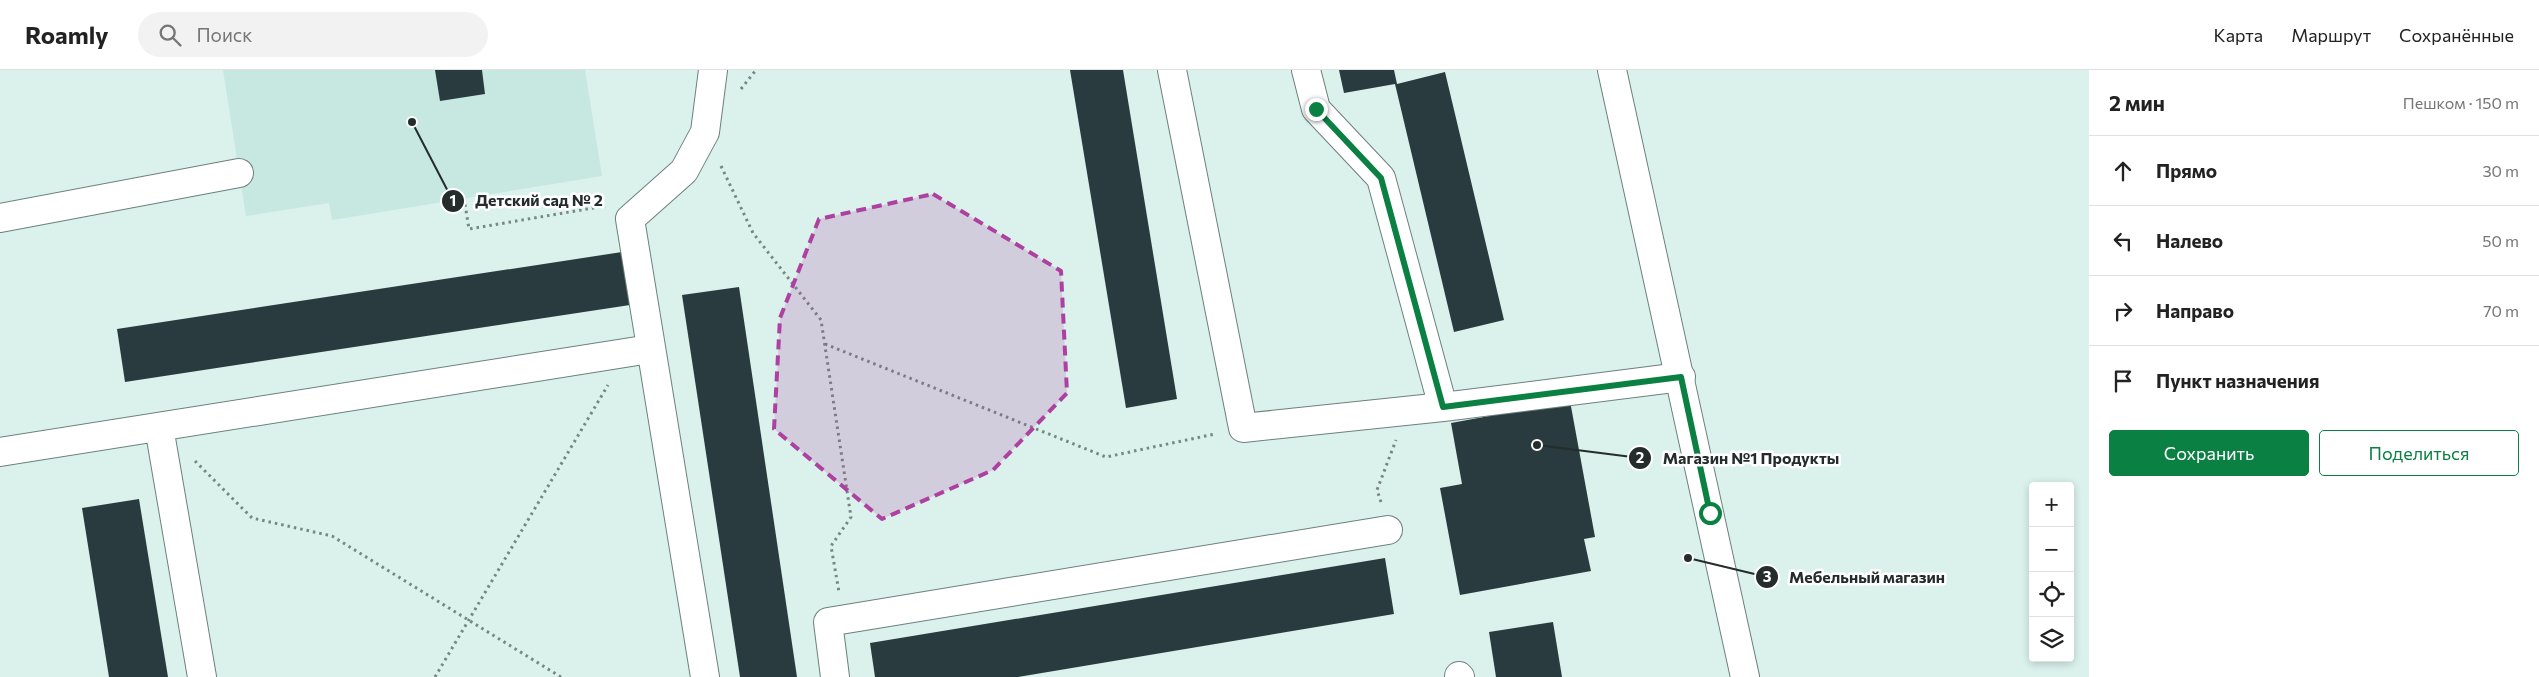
<!DOCTYPE html>
<html lang="ru">
<meta charset="utf-8">
<style>
:root{--surface:#fff;--page:#f2f2f2;--text:#222;--muted:#767676;--line:#e0e0e0;--accent:#0b8043}
body{margin:0;font-family:Commissioner,sans-serif;background:var(--page);color:var(--text)}
.controls{position:absolute;right:15px;bottom:15px;display:grid;overflow:hidden;border-radius:5px;box-shadow:0 2px 8px #0003}
.controls button{width:45px;height:45px;display:grid;place-items:center;padding:0;border:0;border-bottom:1px solid var(--line);background:var(--surface);color:var(--text);font:25px sans-serif}
.stop{position:absolute;width:15px;height:15px;margin:-11px;border:4px solid #0b8043;border-radius:50%;background:#fff}
.stop.end{background:#0b8043;border-color:#fff;box-shadow:0 1px 5px #0008}
.list{margin:0;padding:0;list-style:none}
h2{display:flex;justify-content:space-between;align-items:center;height:65px;margin:0;padding:0 20px;font-size:21px}
h2 small{font-size:16px;font-weight:400;color:var(--muted)}
.list li{display:grid;grid-template-columns:32px 1fr auto;gap:15px;align-items:center;box-sizing:border-box;height:70px;padding:0 20px;border-top:1px solid var(--line)}
.list b{display:block;font-size:19px;white-space:nowrap}
.list em{font-size:16px;font-style:normal;color:var(--muted)}
.actions{display:flex;gap:10px;padding:15px 20px}
.actions a{flex:1;padding:11px 0;border:1px solid var(--accent);border-radius:5px;text-align:center;font-size:18px;color:var(--accent)}
.actions .main{background:var(--accent);color:#fff}
.icon{flex:none;width:28px;height:28px;fill:none;stroke:currentColor;stroke-width:2;stroke-linecap:round;stroke-linejoin:round}
.map{position:relative;flex:none;width:2089px;height:607px;overflow:hidden}
header{display:flex;align-items:center;gap:30px;box-sizing:border-box;height:70px;padding:0 25px;background:var(--surface);border-bottom:1px solid var(--line)}
header strong{font-size:24px}
nav{display:flex;gap:28px;margin-inline-start:auto;font-size:18px}
.search{width:350px;height:45px;background:var(--page);display:flex;align-items:center;gap:12px;box-sizing:border-box;padding:0 18px;border-radius:28px;color:var(--muted);font-size:19px}
main{display:flex}
aside{flex:1;background:var(--surface)}
.map>svg:first-child{display:block}
.built{fill:#c7e7e1}
.building{fill:#293b3f}
.lines{fill:none;stroke-linecap:round;stroke-linejoin:round}
.minor-casing{stroke:#6d807d;stroke-width:30}
.major-casing{stroke:#6d807d;stroke-width:30}
.path{stroke:#778783;stroke-width:3;stroke-dasharray:2.5 4;stroke-linecap:butt}
.minor{stroke:#fff;stroke-width:28}
.major{stroke:#fff;stroke-width:28}
.route{stroke:#0b8043;stroke-width:6}
.marked{fill:#ae41a0;fill-opacity:0.2;stroke:#ae41a0;stroke-width:4;stroke-dasharray:10 6;stroke-linejoin:round}
.leader{fill:none;stroke:#242d2b;stroke-width:2}
.callout-dot{fill:#242d2b;stroke:#fff;stroke-width:2}
.mark-label{font-size:15px;text-anchor:middle;font-weight:bold;fill:#fff}
.callout-label{font-size:16px;text-anchor:middle;font-weight:bold;fill:#242d2b;stroke:#fff;stroke-width:5;stroke-linejoin:round;paint-order:stroke}
</style>
<header>
<strong>Roamly</strong>
<div class="search"><svg class="icon" aria-label="search" viewBox="0 0 24 24"><circle cx="10" cy="10" r="6"/><path d="M15 15l6 6"/></svg>Поиск</div>
<nav><a>Карта</a><a>Маршрут</a><a>Сохранённые</a></nav>
</header>
<main>
<div class="map">
<svg width="2089" height="607" viewBox="0 0 2089 607">
<rect width="100%" height="100%" fill="#daf1ec"/>
<path class="built" d="M223,0H585L602,106L332,150L329,133L246,146Z"/>
<path class="building" d="M435,0H482L485,24L440,31Z
M1070,0H1123L1177,329L1126,338Z
M1339,0H1394L1397,14L1445,2L1504,250L1454,262L1395,14L1344,23Z
M622,182L630,235L125,312L117,259Z
M739,217L797,607H740L682,225Z
M1570,331L1595,467L1584,469L1591,501L1460,525L1440,418L1462,414L1451,353Z
M139,429L168,607H109L82,438Z
M1385,488L1394,544L1018,607H875L870,573Z
M1553,552L1562,607H1496L1489,562Z"/>
<g class="lines">
<g class="minor-casing">
<path id="minor" d="M1172,0L1243,358L1443,337L1681,307
M1306,0L1316,39L1381,108L1443,337
M0,148L239,103
M159,357L202,607
M0,382L650,279
M1459,606L1460,607
M705,607L630,149L684,101L705,62L713,0
M835,607L828,552L1388,460"/>
</g>
<g class="major-casing">
<path id="major" d="M1612,0L1745,607"/>
</g>
<path class="path" d="M741,19L756,0
M721,96L753,163L821,250L851,447L831,476L839,522
M464,128L469,159L605,136
M825,274L1106,387L1215,364
M195,391L252,448L332,466L561,607
M1381,432L1377,420L1396,370
M435,607L608,315"/>
<use href="#minor" class="minor"/>
<use href="#major" class="major"/>
</g>
<g class="lines">
<path class="route" d="M1316,39L1381,108L1443,337L1681,307L1710,443"/>
</g>
<path class="marked" d="M933,124L1061,201L1067,323L993,400L882,449L774,359L780,248L819,149Z"/>
<path class="leader" d="M412 52L453 131M1537 375L1640 388M1688 488L1767 507"/>
<g class="callout-dot">
<circle cx="412" cy="52" r="5"/>
<circle cx="1537" cy="375" r="5"/>
<circle cx="1688" cy="488" r="5"/>
<circle cx="453" cy="131" r="12"/>
<circle cx="1640" cy="388" r="12"/>
<circle cx="1767" cy="507" r="12"/>
</g>
<g class="mark-label">
<text x="453" y="136">1</text>
<text x="1640" y="393">2</text>
<text x="1767" y="512">3</text>
</g>
<g class="callout-label">
<text x="539" y="136">Детский сад № 2</text>
<text x="1751" y="394">Магазин №1 Продукты</text>
<text x="1867" y="513">Мебельный магазин</text>
</g>
</svg>
<div class="controls">
<button>+</button>
<button>−</button>
<button><svg class="icon" aria-label="locate" viewBox="0 0 24 24"><circle cx="12" cy="12" r="6"/><path d="M12 2v4M12 18v4M2 12h4M18 12h4"/></svg></button>
<button><svg class="icon" aria-label="layers" viewBox="0 0 24 24"><path d="M12 4l9 5-9 5-9-5zM3 14l9 5 9-5"/></svg></button>
</div>
<div class="stop" style="left:1710px;top:443px"></div>
<div class="stop end" style="left:1316px;top:39px"></div>
</div>
<aside>
<h2>2 мин<small>Пешком · 150 m</small></h2>
<ul class="list">
<li><svg class="icon" aria-label="ahead" viewBox="0 0 24 24"><path d="M12 20V5M6 11l6-6 6 6"/></svg><div><b>Прямо</b></div><em>30 m</em></li>
<li><svg class="icon" aria-label="left" viewBox="0 0 24 24"><path d="M17 20v-9H6M10 6l-5 5 5 5"/></svg><div><b>Налево</b></div><em>50 m</em></li>
<li><svg class="icon" aria-label="right" viewBox="0 0 24 24"><path d="M7 20v-9h11M14 6l5 5-5 5"/></svg><div><b>Направо</b></div><em>70 m</em></li>
<li><svg class="icon" aria-label="arrive" viewBox="0 0 24 24"><path d="M6 21V4h12l-3 4 3 4H6"/></svg><div><b>Пункт назначения</b></div></li>
</ul>
<div class="actions"><a class="main">Сохранить</a><a>Поделиться</a></div>
</aside>
</main>
